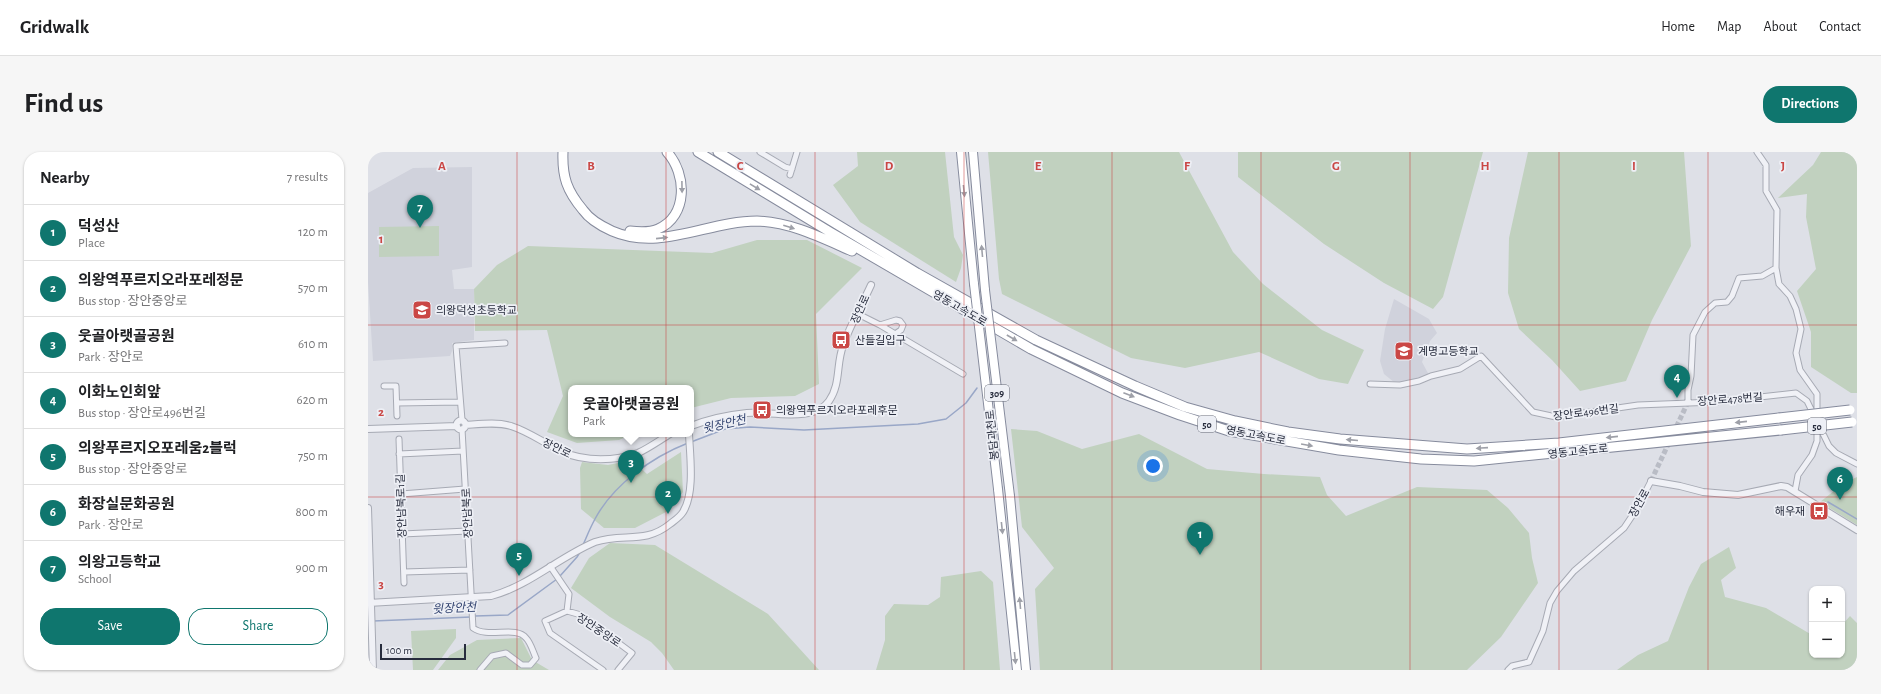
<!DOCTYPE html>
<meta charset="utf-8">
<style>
:root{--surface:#fff;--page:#f6f6f6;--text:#202124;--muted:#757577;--line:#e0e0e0;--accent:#0f766e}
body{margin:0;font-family:"Alegreya Sans","Noto Sans KR",sans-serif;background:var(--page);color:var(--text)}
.controls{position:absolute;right:12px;bottom:12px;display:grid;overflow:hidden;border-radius:8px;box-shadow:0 1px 3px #0004}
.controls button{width:36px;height:36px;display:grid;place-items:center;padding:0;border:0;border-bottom:1px solid var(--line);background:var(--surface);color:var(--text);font:20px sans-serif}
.scale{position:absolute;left:12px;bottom:10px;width:86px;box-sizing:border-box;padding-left:4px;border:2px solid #272c3d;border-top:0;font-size:11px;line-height:14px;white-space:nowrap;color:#272c3d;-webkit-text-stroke:3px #edeff5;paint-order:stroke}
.you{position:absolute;left:785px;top:314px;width:14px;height:14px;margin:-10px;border:3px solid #fff;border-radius:50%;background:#1a73e8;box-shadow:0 0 0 6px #1a73e833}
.badge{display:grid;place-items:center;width:26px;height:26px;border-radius:50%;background:var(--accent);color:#fff;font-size:13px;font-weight:700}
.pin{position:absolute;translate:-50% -33px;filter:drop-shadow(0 1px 2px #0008)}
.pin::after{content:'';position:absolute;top:21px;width:14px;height:12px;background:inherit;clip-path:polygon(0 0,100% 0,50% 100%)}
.popup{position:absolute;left:200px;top:233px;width:126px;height:52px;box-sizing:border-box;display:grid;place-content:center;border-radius:8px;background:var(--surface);filter:drop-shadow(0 1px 3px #0005);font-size:13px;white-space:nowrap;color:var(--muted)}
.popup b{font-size:15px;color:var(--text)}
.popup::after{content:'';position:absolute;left:50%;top:100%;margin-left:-8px;border:8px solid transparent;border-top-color:var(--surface)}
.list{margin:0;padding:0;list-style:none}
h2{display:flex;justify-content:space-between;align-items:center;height:52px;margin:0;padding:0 16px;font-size:17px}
h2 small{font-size:13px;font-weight:400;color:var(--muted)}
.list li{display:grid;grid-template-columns:26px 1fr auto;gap:12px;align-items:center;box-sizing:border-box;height:56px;padding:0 16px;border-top:1px solid var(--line)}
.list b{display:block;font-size:15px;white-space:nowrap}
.list p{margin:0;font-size:13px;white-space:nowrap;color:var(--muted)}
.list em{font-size:13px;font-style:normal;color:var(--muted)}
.actions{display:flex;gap:8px;padding:12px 16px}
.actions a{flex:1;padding:9px 0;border:1px solid var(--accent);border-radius:16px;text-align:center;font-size:14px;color:var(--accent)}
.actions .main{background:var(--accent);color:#fff}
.map{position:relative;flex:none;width:1489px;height:518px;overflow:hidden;border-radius:16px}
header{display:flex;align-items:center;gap:24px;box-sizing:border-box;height:56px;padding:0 20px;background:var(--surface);border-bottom:1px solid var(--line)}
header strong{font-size:19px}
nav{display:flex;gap:22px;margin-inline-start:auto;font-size:14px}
.intro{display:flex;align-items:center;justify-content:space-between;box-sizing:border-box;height:96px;padding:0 24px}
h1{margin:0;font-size:28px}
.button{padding:10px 18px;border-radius:16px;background:var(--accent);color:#fff;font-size:14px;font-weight:700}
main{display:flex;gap:24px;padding:0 24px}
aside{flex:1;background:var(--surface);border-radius:16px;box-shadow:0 1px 3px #0004}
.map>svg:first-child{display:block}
.built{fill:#d0d2dc}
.green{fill:#c1d1bf}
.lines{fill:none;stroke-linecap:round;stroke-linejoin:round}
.stream{stroke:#99a7c7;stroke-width:1.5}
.minor-tunnel{stroke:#b9bcc5;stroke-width:5;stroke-dasharray:5 2.5;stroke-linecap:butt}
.minor-casing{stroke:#a7aab4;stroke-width:7}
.tertiary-casing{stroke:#a7aab4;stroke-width:8}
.trunk-casing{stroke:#868b9d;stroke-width:10}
.motorway-casing{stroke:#868b9d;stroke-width:11}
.minor{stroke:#f0f1f6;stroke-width:5}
.tertiary{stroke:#f0f1f6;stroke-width:6}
.trunk{stroke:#fff;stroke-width:8}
.motorway{stroke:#fff;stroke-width:9}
.trunk-bridge-casing{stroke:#868b9d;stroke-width:10;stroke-linecap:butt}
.motorway-bridge-casing{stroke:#868b9d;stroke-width:11;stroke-linecap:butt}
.trunk-bridge{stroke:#fff;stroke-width:8}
.motorway-bridge{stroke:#fff;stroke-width:9}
.oneway{fill:#9ea0a8}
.grid{fill:none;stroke:#ca4745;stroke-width:1;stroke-opacity:0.55}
.labels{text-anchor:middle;stroke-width:3.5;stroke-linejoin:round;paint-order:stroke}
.shield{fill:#edeff5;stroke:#626674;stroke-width:1}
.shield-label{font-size:10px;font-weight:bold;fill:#272c3d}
.street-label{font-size:11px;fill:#272c3d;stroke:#edeff5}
.poi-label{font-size:11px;fill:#272c3d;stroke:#edeff5;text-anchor:start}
.water-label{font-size:12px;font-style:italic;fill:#334470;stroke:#edeff5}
.grid-label{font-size:13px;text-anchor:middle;font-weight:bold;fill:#ca4745;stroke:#edeff5;stroke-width:3.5;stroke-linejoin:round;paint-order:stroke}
</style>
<header>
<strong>Gridwalk</strong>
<nav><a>Home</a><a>Map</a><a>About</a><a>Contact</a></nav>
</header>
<div class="intro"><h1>Find us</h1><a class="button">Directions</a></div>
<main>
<aside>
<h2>Nearby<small>7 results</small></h2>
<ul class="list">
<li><span class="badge">1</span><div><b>덕성산</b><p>Place</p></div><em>120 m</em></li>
<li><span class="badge">2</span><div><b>의왕역푸르지오라포레정문</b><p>Bus stop · 장안중앙로</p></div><em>570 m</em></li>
<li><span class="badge">3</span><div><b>웃골아랫골공원</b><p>Park · 장안로</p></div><em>610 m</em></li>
<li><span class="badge">4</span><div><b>이화노인회앞</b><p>Bus stop · 장안로496번길</p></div><em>620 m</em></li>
<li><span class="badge">5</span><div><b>의왕푸르지오포레움2블럭</b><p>Bus stop · 장안중앙로</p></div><em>750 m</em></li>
<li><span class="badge">6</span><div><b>화장실문화공원</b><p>Park · 장안로</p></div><em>800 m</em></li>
<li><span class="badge">7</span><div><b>의왕고등학교</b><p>School</p></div><em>900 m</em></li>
</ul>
<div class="actions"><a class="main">Save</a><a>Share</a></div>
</aside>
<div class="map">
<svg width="1489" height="518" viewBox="0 0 1489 518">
<rect width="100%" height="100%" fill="#dee0e7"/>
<path class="built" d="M104,15V115L84,118L86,137H106V188L84,191V199L82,204L5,209L0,130V41L45,16Z
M1026,147L1061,167L1069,181L1062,189L1054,210L1061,223L1032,235L1016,222L1012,209L1017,177Z"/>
<path class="green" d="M489,0H577L586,85L595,103L593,116L588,130L492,70L465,33L490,14Z
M620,0H811L865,100L895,132L954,178L996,198L980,232L951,227L891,200L817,216L763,206L634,142L631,127Z
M870,0H1115L1075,145L1065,157L1016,131L956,92L870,25Z
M1160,0H1316L1323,94L1284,168L1258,229L1212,239L1184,208L1151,177L1140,141L1141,86Z
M1453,0H1489V241H1483L1443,215V180L1429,139L1448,117L1438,65L1439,42L1410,46L1445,13Z
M71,74V104L11,105V75Z
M389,88H439L494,116L448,162L451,232L427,244L363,246L323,256V236H203V282H264L251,288L209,291L179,280L195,244L179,178L107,179L106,137L129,113L160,94L344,101Z
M643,277L669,279L714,297L771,282L839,317L896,322L952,325L959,343L978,364L1049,335L1119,338L1140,356L1161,381L1164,406L1170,431L1133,485L1099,518H672L667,437L686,416L654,375Z
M313,300L315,340L298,360L267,376H236L213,357L212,316L214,310L240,313L264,308L279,322Z
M1489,325V373L1452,350L1476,331Z
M242,391L287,393L400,462L451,518H306L294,501L283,490L242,465L203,436L221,406Z
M1361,395L1368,416L1353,428L1357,445L1398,456L1444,483V503H1474V473L1482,464L1489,471V518H1249L1270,503L1300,489L1321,435L1333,412Z
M613,419L625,430L632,518H508L517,488V464L526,452L560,453L572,445L573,425Z
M88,477V486L65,518H45L43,479Z
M153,486L164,508L181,518H70L82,503L109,488Z"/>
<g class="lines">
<path class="stream" d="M323,290L357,277L382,275L436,278L550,272L578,267L598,251L609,236
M1460,350L1489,367
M215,393C219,384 222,376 227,367C245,333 284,305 320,291
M192,424L209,405L212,400
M107,464L140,463L189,427
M5,469L103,465"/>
<path class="minor-tunnel" d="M1283,329L1320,250"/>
<g class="minor-casing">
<path id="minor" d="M392,0L417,15L424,17
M1389,0L1398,13V39L1409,58L1408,116L1411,132L1422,144L1428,157L1433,177L1428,201L1432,218L1449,242V264
M422,23L429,0
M490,162L512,173L595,222
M512,173L528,168L532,169L535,173L533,178L527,182
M1002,232L1032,233L1051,229L1063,224L1092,217L1113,204L1165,260L1188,265L1270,253L1347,250L1428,241L1439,249L1461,294L1468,301L1489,312
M16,234H28L29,264
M1320,250V238L1323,224L1325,183L1337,160L1347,151L1359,150L1364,144L1371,126L1394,124L1408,116
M29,251L92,250
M94,268L88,194L137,191
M94,277L105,476C120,487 148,473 158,486C163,491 165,500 168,506L162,513H154L138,501L124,504L112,518
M31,287L36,431
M31,302L95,299
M1427,339L1430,323L1444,303L1449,289V272
M33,342L97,337
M34,382L100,379
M182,414L201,442L199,459
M36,420L102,418
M235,518L182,481L177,469L199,459L213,463L264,501L250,518
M1140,518L1144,514L1161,510L1175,479L1182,451L1189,439L1206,419L1256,376L1268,358L1283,329"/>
</g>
<g class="tertiary-casing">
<path id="tertiary" d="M88.5 273a4.5 4.5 0 1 1 9 0a4.5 4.5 0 1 1-9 0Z
M98,273C113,272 129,270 143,274C162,280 177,292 195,300C217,310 248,309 270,301C281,296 292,288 302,282
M323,274C341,267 359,263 379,261C401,259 446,271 461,249C473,232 468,212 475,194C482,173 494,153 503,133
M0,277L89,274
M1283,329L1312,334L1335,340L1370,343L1413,334L1419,335L1489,378
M0,356L5,518
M0,451L123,444C161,434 191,405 227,390C255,380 276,393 302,372C307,368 312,365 315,360C327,341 322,304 321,282"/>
</g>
<g class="trunk-casing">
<path id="trunk" d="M593,0L606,132
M605,0L617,138
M630,337L649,518
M642,344L658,518"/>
</g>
<g class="motorway-casing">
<path id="motorway" d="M195,0C194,25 199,39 215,58C222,68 233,74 244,79C292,100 340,69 389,69C423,70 454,86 484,99
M330,0L462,80L663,197L754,241L812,263L861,279L971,298L1053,307L1106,309L1413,278
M350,0L549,121L668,188L767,234L817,255L867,269L920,280L972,287L1099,297L1191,291L1411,266
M262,79C271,80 281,81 290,77C320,64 319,22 299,0"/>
</g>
<use href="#minor" class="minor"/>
<use href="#tertiary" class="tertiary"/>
<use href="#trunk" class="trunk"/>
<use href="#motorway" class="motorway"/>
<g class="trunk-bridge-casing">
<path id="trunk-bridge" d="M606,132L630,337
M617,138L642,344"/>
</g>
<g class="motorway-bridge-casing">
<path id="motorway-bridge" d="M1411,266L1482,258
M1413,278L1484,270"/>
</g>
<use href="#trunk-bridge" class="trunk-bridge"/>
<use href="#motorway-bridge" class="motorway-bridge"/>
</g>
<defs><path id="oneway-solid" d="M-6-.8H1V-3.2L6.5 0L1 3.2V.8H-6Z"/></defs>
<g class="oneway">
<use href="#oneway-solid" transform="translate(314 35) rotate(89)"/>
<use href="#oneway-solid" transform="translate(387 35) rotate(31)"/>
<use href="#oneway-solid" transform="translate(596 39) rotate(84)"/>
<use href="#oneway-solid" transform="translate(421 75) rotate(17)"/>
<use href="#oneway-solid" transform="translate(294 86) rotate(-6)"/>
<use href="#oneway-solid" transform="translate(614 99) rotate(-95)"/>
<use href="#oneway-solid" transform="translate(644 186) rotate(30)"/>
<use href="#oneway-solid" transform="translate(761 243) rotate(21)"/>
<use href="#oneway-solid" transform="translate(1373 270) rotate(174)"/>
<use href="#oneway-solid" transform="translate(1244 285) rotate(174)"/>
<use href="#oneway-solid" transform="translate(984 288) rotate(-175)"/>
<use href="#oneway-solid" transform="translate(939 293) rotate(10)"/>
<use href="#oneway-solid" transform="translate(1114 296) rotate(176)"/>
<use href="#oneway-solid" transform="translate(634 376) rotate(84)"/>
<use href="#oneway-solid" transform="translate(652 451) rotate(-95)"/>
<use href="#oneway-solid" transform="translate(647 506) rotate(84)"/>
</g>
<path class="grid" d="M149,0V518M298,0V518M447,0V518M596,0V518M744,0V518M893,0V518M1042,0V518M1191,0V518M1340,0V518M0,173H1489M0,345H1489"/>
<defs>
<g id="school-square" transform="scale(1)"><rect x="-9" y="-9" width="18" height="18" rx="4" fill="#ca4745" stroke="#edeff5"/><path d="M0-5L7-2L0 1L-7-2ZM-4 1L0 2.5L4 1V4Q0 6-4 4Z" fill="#fff"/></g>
<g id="bus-square" transform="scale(1)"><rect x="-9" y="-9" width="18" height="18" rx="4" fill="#ca4745" stroke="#edeff5"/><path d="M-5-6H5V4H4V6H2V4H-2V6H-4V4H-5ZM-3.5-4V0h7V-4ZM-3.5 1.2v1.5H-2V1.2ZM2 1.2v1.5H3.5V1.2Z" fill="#fff"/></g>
</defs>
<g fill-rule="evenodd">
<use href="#school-square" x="54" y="158"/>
<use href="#bus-square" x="473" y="188"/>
<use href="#school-square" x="1036" y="199"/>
<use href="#bus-square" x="394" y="258"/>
<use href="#bus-square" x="1451" y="359"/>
</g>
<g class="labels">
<g class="shield">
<rect x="617" y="233" width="24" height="16" rx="3"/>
<rect x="830" y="264" width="18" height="16" rx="3"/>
<rect x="1440" y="266" width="18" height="16" rx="3"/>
</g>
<g class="shield-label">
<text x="629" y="245">309</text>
<text x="839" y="276">50</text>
<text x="1449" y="278">50</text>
</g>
<g class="street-label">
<text transform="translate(592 156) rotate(30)" y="4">영동고속도로</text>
<text transform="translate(492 157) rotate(-66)" y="4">장안로</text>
<text transform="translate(1362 247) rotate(-4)" y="4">장안로478번길</text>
<text transform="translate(1218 260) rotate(-7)" y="4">장안로496번길</text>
<text transform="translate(624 283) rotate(-96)" y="4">봉담과천로</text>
<text transform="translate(888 283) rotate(11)" y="4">영동고속도로</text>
<text transform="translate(189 296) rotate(26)" y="4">장안로</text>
<text transform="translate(1210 299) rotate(-6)" y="4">영동고속도로</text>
<text transform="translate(1271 351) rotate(-61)" y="4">장안로</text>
<text transform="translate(33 354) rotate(-92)" y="4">장안남북로1길</text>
<text transform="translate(99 361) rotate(-93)" y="4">장안남북로</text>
<text transform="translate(231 478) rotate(34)" y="4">장안중앙로</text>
</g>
<g class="poi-label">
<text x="68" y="162">의왕덕성초등학교</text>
<text x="487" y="192">산들길입구</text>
<text x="1050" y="203">계명고등학교</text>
<text x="408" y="262">의왕역푸르지오라포레후문</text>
<text x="1437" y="363" text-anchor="end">해우재</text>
</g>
<g class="water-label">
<text transform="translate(356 272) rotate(-13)" y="4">윗장안천</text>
<text transform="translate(86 456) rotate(-3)" y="4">윗장안천</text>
</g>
</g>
<g class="grid-label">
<text x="74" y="18">A</text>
<text x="223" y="18">B</text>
<text x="372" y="18">C</text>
<text x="521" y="18">D</text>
<text x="670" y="18">E</text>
<text x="819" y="18">F</text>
<text x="968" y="18">G</text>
<text x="1117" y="18">H</text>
<text x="1266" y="18">I</text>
<text x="1415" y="18">J</text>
<text x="13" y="91">1</text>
<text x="13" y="264">2</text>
<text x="13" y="436">3</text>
</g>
</svg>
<div class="controls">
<button>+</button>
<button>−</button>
</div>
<div class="scale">100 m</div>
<div class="you"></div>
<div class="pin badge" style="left:832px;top:403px">1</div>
<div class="pin badge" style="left:300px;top:362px">2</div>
<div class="pin badge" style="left:263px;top:331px">3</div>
<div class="popup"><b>웃골아랫골공원</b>Park</div>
<div class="pin badge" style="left:1309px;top:246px">4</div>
<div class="pin badge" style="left:151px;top:424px">5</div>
<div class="pin badge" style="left:1472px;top:348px">6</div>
<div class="pin badge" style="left:52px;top:76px">7</div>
</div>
</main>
